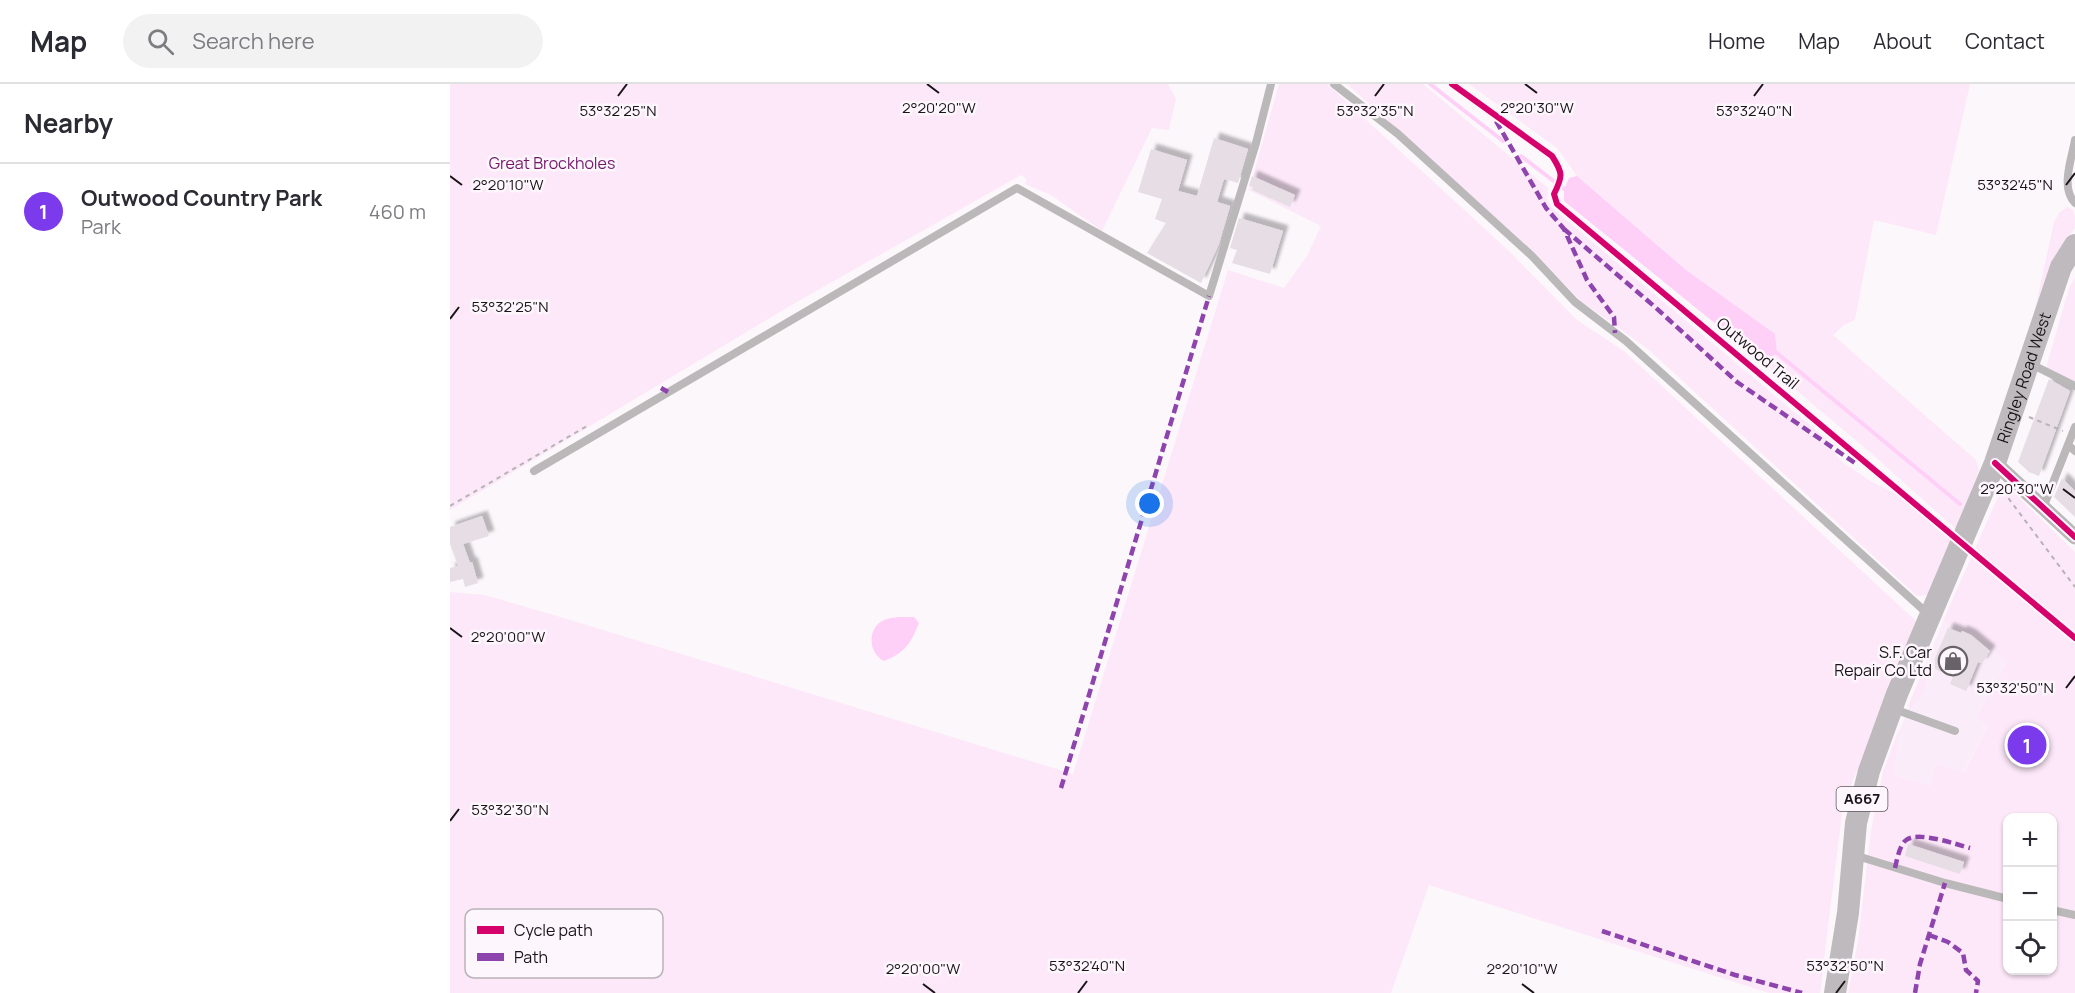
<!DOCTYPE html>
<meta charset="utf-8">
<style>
:root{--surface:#fff;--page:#f2f2f3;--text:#2b2b33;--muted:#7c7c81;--line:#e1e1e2;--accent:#7c3aed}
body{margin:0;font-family:Manrope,sans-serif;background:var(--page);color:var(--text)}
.controls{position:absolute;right:18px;bottom:18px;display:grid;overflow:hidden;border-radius:12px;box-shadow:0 2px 4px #0004}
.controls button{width:54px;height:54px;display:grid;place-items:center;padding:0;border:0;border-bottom:2px solid var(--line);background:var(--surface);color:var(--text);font:30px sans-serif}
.you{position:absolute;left:700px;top:420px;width:21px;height:21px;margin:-15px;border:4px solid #fff;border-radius:50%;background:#1a73e8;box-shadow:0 0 0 9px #1a73e833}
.badge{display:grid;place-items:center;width:39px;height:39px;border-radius:50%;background:var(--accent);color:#fff;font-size:20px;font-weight:700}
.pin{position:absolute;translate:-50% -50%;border:3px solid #fff;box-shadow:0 2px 6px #0006}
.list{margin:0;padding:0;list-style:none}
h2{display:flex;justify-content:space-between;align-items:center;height:78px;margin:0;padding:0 24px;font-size:26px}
h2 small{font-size:20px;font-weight:400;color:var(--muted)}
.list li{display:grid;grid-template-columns:39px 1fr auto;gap:18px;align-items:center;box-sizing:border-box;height:96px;padding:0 24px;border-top:2px solid var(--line)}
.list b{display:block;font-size:22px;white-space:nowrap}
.list p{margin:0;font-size:20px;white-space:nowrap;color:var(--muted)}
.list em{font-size:20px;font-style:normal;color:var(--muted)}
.icon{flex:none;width:33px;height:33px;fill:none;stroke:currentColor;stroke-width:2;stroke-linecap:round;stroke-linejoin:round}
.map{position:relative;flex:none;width:1625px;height:909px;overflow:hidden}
header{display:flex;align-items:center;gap:36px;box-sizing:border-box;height:84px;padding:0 30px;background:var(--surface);border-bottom:2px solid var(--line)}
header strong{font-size:28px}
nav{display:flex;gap:33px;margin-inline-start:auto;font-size:21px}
.search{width:420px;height:54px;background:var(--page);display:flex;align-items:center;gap:15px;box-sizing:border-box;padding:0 21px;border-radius:33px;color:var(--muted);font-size:22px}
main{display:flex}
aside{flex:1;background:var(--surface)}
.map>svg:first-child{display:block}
.built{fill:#fbecf9}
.green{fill:#fde8f9;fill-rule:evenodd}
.water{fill:#fed0f8}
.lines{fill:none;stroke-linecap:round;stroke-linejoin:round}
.stream{stroke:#fed0f8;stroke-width:4}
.building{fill:#e7dde5;filter:url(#shadow)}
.path{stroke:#b6b3b5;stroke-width:2;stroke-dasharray:4.5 4.5;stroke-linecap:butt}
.lane{stroke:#bbb8ba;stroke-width:8}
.street{stroke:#bbb8ba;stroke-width:15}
.primary{stroke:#bebabd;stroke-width:22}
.quiet{stroke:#8e44ad;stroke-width:4.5;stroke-dasharray:9 4.5;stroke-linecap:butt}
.cycleway-casing{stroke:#fdf6fc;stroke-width:10}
.cycleway{stroke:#d6006c;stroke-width:6}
.ticks{fill:none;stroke:#1a1419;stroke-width:2}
.labels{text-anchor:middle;stroke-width:5;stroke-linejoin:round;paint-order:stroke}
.shield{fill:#fdf6fc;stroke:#5e585d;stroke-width:1.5}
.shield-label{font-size:15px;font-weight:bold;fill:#1a1419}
.park-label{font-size:16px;fill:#71186b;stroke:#fdf6fc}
.street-label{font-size:16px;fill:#1a1419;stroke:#fdf6fc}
.poi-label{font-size:16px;fill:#1a1419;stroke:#fdf6fc;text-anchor:end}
.key{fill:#fdf6fc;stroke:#b9b2b8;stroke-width:1.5}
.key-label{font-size:16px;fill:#1a1419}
.ticks-label{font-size:15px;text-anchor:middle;fill:#1a1419;stroke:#fdf6fc;stroke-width:5;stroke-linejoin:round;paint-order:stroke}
</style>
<header>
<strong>Map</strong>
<div class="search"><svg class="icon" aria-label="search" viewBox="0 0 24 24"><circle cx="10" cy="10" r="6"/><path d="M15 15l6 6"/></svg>Search here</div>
<nav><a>Home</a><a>Map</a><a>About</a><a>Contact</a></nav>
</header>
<main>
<aside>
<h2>Nearby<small></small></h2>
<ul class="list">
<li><span class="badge">1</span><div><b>Outwood Country Park</b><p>Park</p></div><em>460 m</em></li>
</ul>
</aside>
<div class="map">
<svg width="1625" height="909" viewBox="0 0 1625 909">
<defs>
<filter id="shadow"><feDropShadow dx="5.5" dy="-5.5" stdDeviation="1.5" flood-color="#0004"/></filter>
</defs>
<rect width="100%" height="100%" fill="#fcf7fb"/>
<path class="built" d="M1493,537L1523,550L1557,578L1538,643L1513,688L1481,701L1433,688Z"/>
<path class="green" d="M0,0H718L726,15L719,46L702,44L652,147L601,111L575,100L577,95L571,91L345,219L0,426Z
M829,0H877L1059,167L1127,236L1174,267L1466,537L1393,722L1370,909H1319L979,801L941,909H0V508L35,511L117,535L623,690L778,186L834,204L857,172L871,142L799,106Z
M897,0H973L1098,104L1097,114L1101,123L1374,353L1391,377L1422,398L1453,413L1501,456L1480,511L1467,512L1199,266L1131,217L1084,168Z
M1019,0H1520L1486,151L1424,136L1405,236L1394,241L1383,251L1526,376L1529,387L1507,446L1422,370L1314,279L1327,269L1324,250L1236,186L1127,92L1107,64Z
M1617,123L1623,126L1625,132V144L1609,167L1583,235L1604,138L1610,128Z
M1625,193V298L1596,284L1619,204Z
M1554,399L1625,468V909H1398L1408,857L1421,746L1433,688L1449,645L1444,691L1480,701L1486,680L1514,688L1538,643L1527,633L1557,578L1523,550L1493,537ZM1558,734H1602V886H1558Z
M1477,577L1479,580L1474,608L1461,624L1458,622Z"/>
<path class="water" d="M1127,92L1236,186L1325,250L1327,269L1314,279L1114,117V105L1119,94Z
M448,533H464L469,539C461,559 455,569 434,577C420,570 417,550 429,539C434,535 441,534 448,533Z"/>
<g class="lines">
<path class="stream" d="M980,0L1053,57
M1071,72L1114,105
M1327,269L1510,420"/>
</g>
<path class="building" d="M764,54L798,65L788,99L774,95L767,118L780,122L769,160L751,199L697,169L716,139L705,135L712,115L688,108L701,65L737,76L728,107L747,112Z
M802,92L845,111L840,123L802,106L803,103L799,102Z
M789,134L833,147L820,190L782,179L787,166L780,164Z
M1599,295L1620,307L1589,392L1579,388L1568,378Z
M1612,394L1625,407V433L1604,413Z
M32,432L39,452L13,460L20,479L22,478L28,499L15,503L13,495L0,498V484L8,482L0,460V443Z
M1498,544L1511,549L1512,547L1521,551L1540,567L1532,579L1528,578L1516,607L1500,600L1503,593L1485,585V574Z
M1458,760L1514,778L1510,790L1455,772Z"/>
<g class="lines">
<path class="path" d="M1579,333L1613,347
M1553,407L1625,503
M0,422L137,342"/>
<path class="lane" d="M884,0L948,50L1082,172L1125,218L1176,257L1479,531
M1625,56C1622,74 1610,104 1625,119
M1581,280L1625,302
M1618,361L1625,367
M84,387L567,104L759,212L806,59L821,0
M1593,424L1625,343
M1444,625L1505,647
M1404,771L1495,799L1558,815
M1602,826L1625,831"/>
<path class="street" d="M1545,379L1625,453"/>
<path class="primary" id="s1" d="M1385,909L1398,829L1406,739L1419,687L1447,610L1545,379L1611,183L1625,161"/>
<path class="quiet" d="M1046,37L1096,124L1114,145L1137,196L1164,233L1165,249
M1114,145L1205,223L1287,298L1408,381
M211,304L218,308
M611,704L759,212
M1445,784C1447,776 1449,763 1455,757C1466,746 1505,760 1520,764
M1152,847L1285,891L1352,909
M1479,851L1498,858L1513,869L1516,886L1528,897L1526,909
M1465,909L1470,880L1495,799"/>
<g class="cycleway-casing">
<path id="cycleway" d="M1002,0L1102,72C1113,89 1113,92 1104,110L1107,120L1625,554
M1545,379L1625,453"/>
</g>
<use href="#cycleway" class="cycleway"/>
</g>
<path class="ticks" d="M477,0L489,9M1075,0L1087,9M168,12L177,0M925,12L934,0M1304,12L1313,0M0,92L12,101M1616,101L1625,89M0,235L9,223M1613,405L1625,414M0,544L12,553M1616,604L1625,592M0,737L9,725M473,900L485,909M1072,900L1084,909M628,909L637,897M1386,909L1395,897"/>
<defs>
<g id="shop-ring" transform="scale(1.5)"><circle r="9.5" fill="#fdf6fc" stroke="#696368" stroke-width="1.5"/><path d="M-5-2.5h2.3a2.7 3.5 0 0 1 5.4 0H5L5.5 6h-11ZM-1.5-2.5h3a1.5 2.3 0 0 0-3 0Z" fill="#696368"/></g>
</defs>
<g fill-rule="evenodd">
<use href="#shop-ring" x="1503" y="577"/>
</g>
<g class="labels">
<rect class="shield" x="1386.5" y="703" width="51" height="24" rx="4.5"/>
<g class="shield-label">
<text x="1412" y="720">A667</text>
</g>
<g class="park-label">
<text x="102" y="85">Great Brockholes</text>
</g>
<g class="street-label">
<text transform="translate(1308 269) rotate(40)" y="6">Outwood Trail</text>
<text dy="6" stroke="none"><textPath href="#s1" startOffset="648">Ringley Road West</textPath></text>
</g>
<g class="poi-label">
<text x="1482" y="574">S.F. Car<tspan x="1482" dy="18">Repair Co Ltd</tspan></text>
</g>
</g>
<rect x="15" y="825" width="198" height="69" rx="9" class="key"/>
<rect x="27" y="842" width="27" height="8" fill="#d6006c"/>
<rect x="27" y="869" width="27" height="8" fill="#8e44ad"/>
<g class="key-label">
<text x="64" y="852">Cycle path</text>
<text x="64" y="879">Path</text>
</g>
<g class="ticks-label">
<text x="489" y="29">2°20'20"W</text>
<text x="1087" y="29">2°20'30"W</text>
<text x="168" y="32">53°32'25"N</text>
<text x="925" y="32">53°32'35"N</text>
<text x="1304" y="32">53°32'40"N</text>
<text x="1565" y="106">53°32'45"N</text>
<text x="58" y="106">2°20'10"W</text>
<text x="60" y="228">53°32'25"N</text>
<text x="1567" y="410">2°20'30"W</text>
<text x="58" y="558">2°20'00"W</text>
<text x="1565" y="609">53°32'50"N</text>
<text x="60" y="731">53°32'30"N</text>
<text x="637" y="887">53°32'40"N</text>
<text x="1395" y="887">53°32'50"N</text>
<text x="473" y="890">2°20'00"W</text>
<text x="1072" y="890">2°20'10"W</text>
</g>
</svg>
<div class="controls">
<button>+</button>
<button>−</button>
<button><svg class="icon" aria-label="locate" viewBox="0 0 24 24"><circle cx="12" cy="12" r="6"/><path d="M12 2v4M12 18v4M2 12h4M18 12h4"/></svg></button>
</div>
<div class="you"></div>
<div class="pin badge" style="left:1577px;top:661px">1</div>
</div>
</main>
